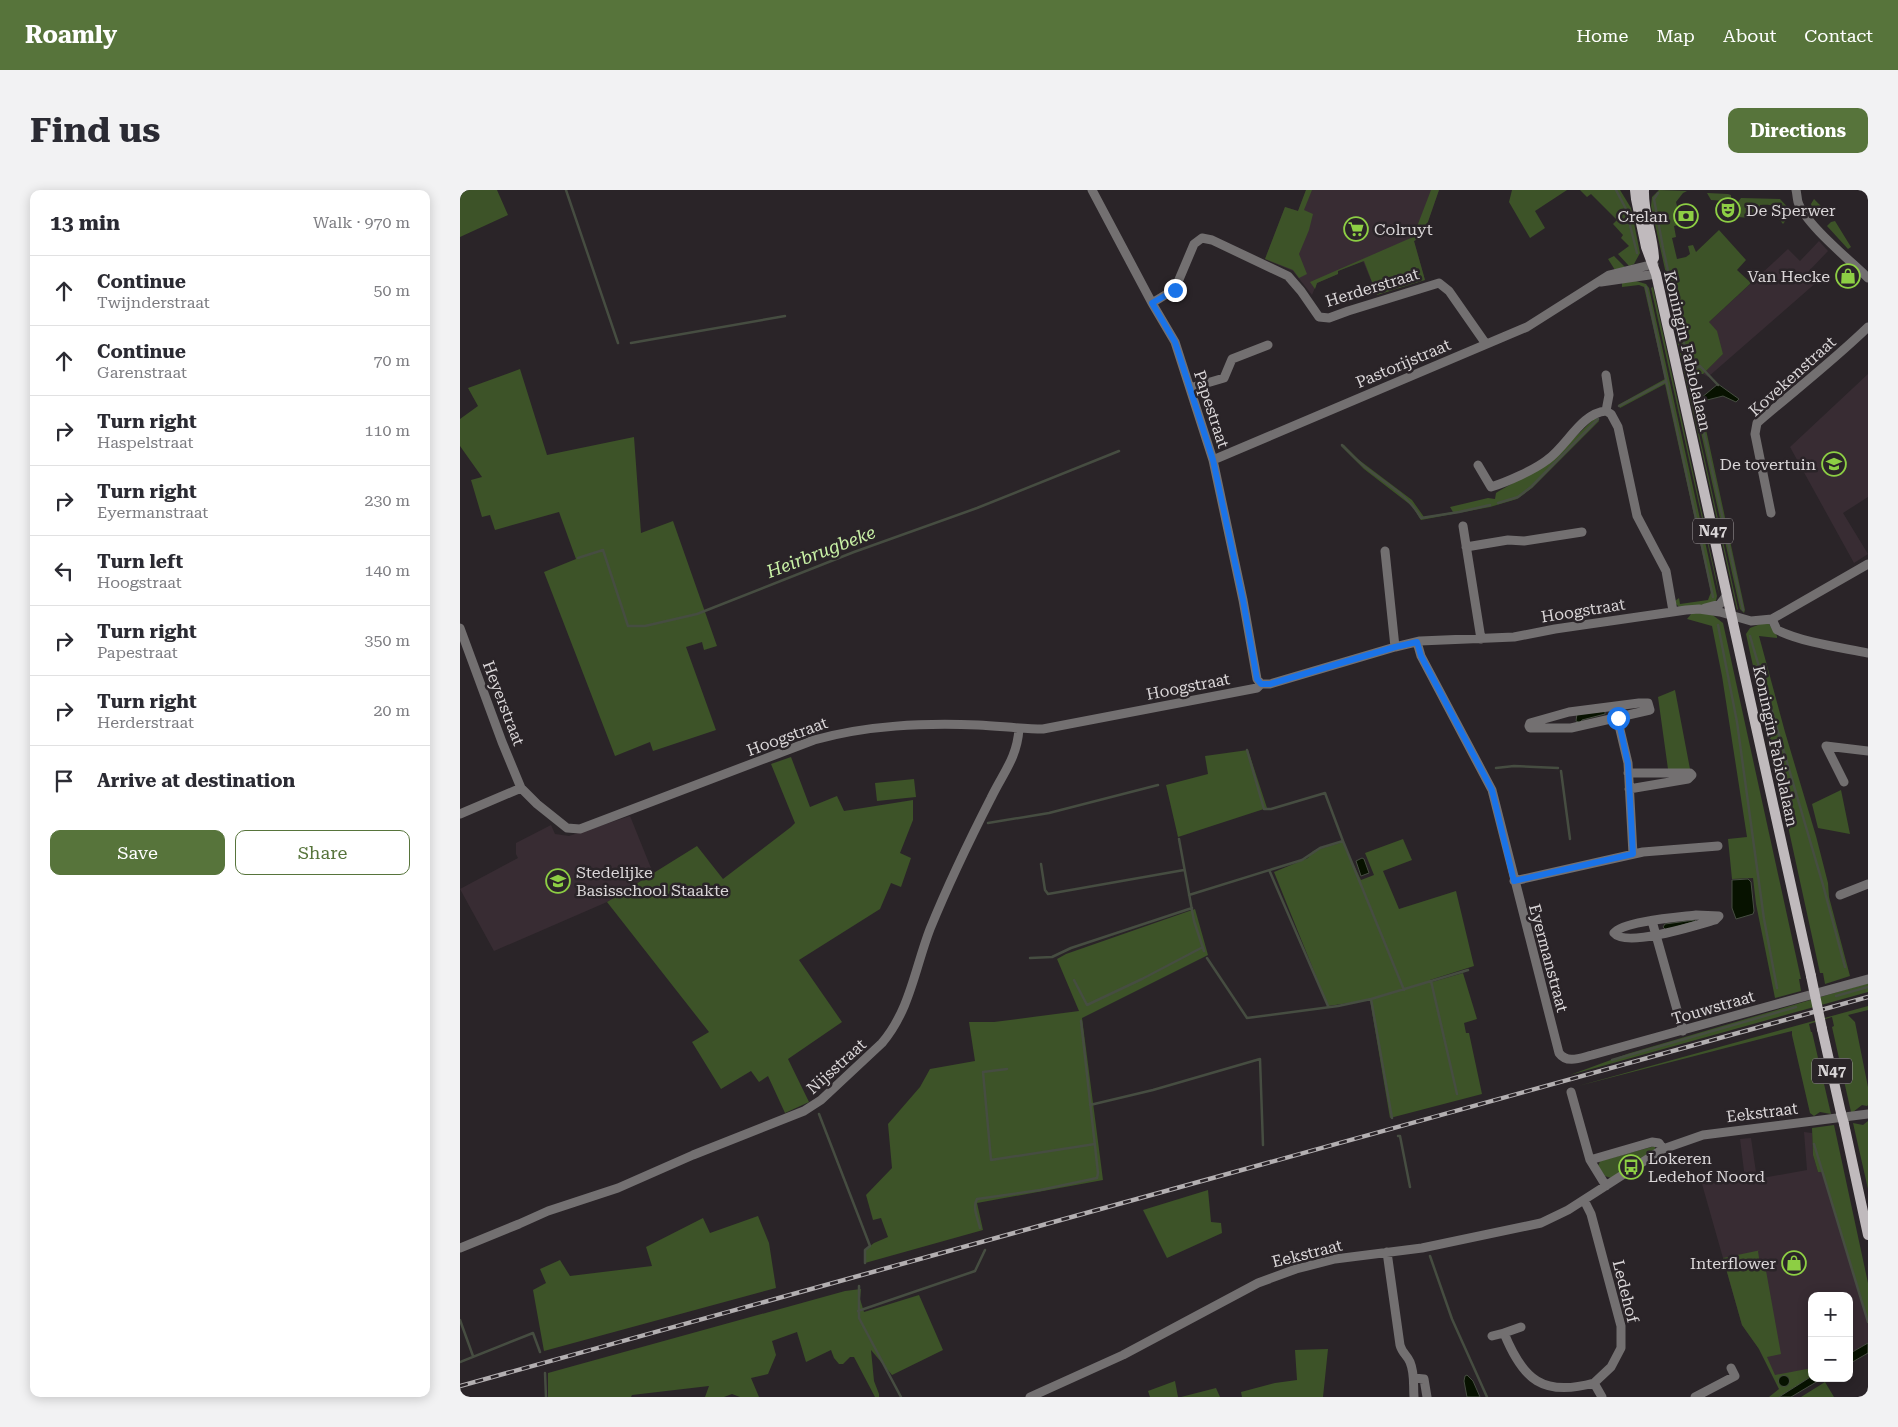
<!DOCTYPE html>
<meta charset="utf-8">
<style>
:root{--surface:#fff;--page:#f2f2f3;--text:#2b2b33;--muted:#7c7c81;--line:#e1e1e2;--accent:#57743b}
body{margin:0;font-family:"Roboto Serif",serif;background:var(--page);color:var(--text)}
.controls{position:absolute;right:15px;bottom:15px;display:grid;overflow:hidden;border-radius:10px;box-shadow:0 2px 12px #0003}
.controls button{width:45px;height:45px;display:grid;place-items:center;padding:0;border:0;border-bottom:1px solid var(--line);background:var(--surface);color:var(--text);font:25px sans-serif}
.stop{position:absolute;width:15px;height:15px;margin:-11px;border:4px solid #1a73e8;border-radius:50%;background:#fff}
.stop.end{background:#1a73e8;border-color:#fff;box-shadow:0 1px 5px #0008}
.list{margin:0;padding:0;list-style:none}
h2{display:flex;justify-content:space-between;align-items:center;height:65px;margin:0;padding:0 20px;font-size:21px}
h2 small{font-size:16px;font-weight:400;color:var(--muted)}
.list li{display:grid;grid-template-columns:32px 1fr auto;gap:15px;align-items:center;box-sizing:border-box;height:70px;padding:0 20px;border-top:1px solid var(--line)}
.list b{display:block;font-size:19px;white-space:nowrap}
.list p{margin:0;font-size:16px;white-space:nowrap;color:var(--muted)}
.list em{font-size:16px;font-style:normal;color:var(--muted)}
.actions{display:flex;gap:10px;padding:15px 20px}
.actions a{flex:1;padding:11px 0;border:1px solid var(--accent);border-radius:10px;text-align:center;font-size:18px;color:var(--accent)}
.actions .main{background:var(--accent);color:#fff}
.icon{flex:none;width:28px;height:28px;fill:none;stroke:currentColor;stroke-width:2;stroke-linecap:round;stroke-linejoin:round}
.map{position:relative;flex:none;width:1408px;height:1207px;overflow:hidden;border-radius:10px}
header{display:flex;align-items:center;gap:30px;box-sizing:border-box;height:70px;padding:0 25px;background:var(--accent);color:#fff}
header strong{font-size:24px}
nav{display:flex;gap:28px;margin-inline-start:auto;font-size:18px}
.intro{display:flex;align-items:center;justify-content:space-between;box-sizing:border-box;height:120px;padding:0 30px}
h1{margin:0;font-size:35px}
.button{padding:12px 22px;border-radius:10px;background:var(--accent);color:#fff;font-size:18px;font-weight:700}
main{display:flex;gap:30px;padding:0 30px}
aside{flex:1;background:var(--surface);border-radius:10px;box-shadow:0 2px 12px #0003}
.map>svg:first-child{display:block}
.built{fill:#382c33}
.green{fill:#3d5328}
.water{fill:#071200;stroke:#464d41}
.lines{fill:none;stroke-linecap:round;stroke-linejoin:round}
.stream{stroke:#464d41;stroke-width:2.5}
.minor{stroke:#737071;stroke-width:9}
.major{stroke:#c0babd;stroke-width:10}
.rail-casing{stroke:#b3afb1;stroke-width:4.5}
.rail{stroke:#2a2428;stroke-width:2.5;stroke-dasharray:8;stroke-linecap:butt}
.major-bridge{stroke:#c0babd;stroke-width:10}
.route{stroke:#1a73e8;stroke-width:6}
.labels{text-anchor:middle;stroke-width:5;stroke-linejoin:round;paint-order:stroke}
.shield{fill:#2a2428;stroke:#a5a1a3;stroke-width:1}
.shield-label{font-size:15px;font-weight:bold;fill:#dad6d8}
.poi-label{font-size:16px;fill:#dad6d8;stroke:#2a2428;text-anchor:start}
.street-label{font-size:16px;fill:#dad6d8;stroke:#2a2428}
.water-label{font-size:18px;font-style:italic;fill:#caf3a7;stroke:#2a2428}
</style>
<header>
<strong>Roamly</strong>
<nav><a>Home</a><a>Map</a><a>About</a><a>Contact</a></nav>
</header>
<div class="intro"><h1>Find us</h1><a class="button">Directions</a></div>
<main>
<aside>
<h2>13 min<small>Walk · 970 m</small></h2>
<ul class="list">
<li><svg class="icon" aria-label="ahead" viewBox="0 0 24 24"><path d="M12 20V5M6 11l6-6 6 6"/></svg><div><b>Continue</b><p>Twijnderstraat</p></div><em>50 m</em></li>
<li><svg class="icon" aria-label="ahead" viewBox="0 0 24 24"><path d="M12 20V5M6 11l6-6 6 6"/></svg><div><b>Continue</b><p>Garenstraat</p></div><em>70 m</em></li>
<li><svg class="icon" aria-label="right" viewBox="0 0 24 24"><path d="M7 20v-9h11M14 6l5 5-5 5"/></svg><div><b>Turn right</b><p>Haspelstraat</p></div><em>110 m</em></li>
<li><svg class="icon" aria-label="right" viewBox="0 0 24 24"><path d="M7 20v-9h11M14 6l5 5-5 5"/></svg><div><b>Turn right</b><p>Eyermanstraat</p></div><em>230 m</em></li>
<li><svg class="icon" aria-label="left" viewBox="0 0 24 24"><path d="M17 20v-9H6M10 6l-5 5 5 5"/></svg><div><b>Turn left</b><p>Hoogstraat</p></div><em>140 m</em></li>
<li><svg class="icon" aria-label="right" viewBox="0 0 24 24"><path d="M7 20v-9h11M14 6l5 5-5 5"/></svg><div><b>Turn right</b><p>Papestraat</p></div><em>350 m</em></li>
<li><svg class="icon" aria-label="right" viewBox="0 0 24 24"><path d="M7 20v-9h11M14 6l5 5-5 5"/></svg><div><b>Turn right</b><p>Herderstraat</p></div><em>20 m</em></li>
<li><svg class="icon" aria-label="arrive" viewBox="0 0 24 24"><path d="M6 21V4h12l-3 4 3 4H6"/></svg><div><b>Arrive at destination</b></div></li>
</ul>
<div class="actions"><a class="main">Save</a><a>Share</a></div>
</aside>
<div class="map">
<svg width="1408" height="1207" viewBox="0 0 1408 1207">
<rect width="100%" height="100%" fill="#2a2428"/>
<path class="built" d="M846,0H979L963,46L954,51L965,90L917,105L903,71L878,81V84L857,93L852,105L833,81L805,69L825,17L838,21Z
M1359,51L1368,61L1349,81L1358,91L1248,187L1243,184L1263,164L1249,132L1328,59L1340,71Z
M1408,184V307L1383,323L1408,364L1394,373L1330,257Z
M170,626L193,683L147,712L34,761L0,699L58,668L56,664V653L91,635L95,644L109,646Z
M1344,942L1352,943L1353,965L1358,982H1362L1408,1134V1153L1389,1164V1106H1352V1186L1323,1204L1320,1201L1299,1159L1282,1135L1242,994L1285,989L1280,949L1291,948L1297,989L1347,980Z"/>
<path class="green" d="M0,0H37L48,25L0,47Z
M846,0H852L844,20L853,24L849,40L839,64L847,84L839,88L833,80L805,69L825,17L838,21Z
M971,0H979L963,46L954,51L965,90L917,105L904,71L878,81V84L857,93L855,99L850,92L953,47Z
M1052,0H1107L1075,21L1085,38L1070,48L1049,12Z
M1120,0H1160L1171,18L1180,63L1174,74L1169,76L1158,64L1169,56L1161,48L1163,45L1153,34L1157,30L1131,4L1127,7Z
M1199,0L1227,1L1223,3L1216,12L1219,24L1216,29L1218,35L1214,36L1216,47L1212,48L1217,69L1226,67L1230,64L1228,56L1233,55L1236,62L1259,40L1286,70L1277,80L1291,93L1249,132L1257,141L1263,164L1243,184H1234L1285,420L1284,423L1280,419L1191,16L1192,7Z
M1247,3L1268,4L1271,5V9L1267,8L1266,11L1251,10Z
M1281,8L1320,9L1332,22L1323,34L1319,29L1324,25C1316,16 1312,14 1300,15L1299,26L1290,25V28L1278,27L1276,25L1281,20L1276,15Z
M1354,9L1363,18L1356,22L1353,21L1351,14Z
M1375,31L1391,57L1388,59L1367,36L1371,32Z
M1154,66L1165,77L1155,80L1148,69Z
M1176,91L1186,94L1189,98L1257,406L1256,411L1251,415L1219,417L1216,414L1215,411L1219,408L1220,414L1248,410L1251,402L1205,194L1160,218L1158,215L1205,189L1184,97L1179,95L1162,97V92Z
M1206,95L1278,419L1277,420L1212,127Z
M1193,97L1256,388L1259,405L1191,98Z
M60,179L87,265L174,247L181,343L213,331L257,456L244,460L242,452L226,457L256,540L193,561L190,552L155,566L84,382L116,369L99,322L35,340L30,325L22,327L11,290L22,287L0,256V229L18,216L8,198Z
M1136,227L1139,231L1072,298L1057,309L1030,317L961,330L952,316L904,279L881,256L884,255L899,270L952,310L964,327L993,322L990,317L1028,308L1035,309L1036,303L1039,301L1087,274Z
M1232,423H1250L1263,433L1341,789H1339L1341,801L1315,808L1296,714L1293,688L1272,689L1268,649L1287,647L1262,486L1252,436L1227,429Z
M1303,433L1309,434L1317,446V448L1299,446L1325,542L1356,646L1368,693L1369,707L1390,786L1365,794L1363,783H1360L1286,444L1290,438Z
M1215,500L1230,579H1208L1198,507Z
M788,560L807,618L718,647L706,595L748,584L745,566Z
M331,567L350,617L377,606L384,621L453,610V630L440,663L451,668L441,697L431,693L420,719L339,770L382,832L328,869L349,912L325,923L308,886L299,892L291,881L261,899L232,852L249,842L147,712L237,656L263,689L331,637L335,633L311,574Z
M454,589L456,607L417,611L415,593Z
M1381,600L1390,644L1358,638L1352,614Z
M943,649L952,670L923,681L939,719L996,701L1014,776L970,790L972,792L1003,783L1017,829L1004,833L1006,843H1009L1022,904L930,928L910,810L868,816L814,682L848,668L853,661L883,652L901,690L914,685L905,663Z
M735,719L748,765L622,828L643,990L517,1013L523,1040L405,1073V1060L414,1053L428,1047L421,1028L413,1030L406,1005L432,978L428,934L460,897L470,879L515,871L509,832H534L619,821L597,769L606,764Z
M1408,793V802L1110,885L1167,864Z
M1408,816V820L1388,825L1395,832L1408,897V915L1407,916L1402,915L1393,922H1391L1372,837L1374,836L1372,827L1349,834L1351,842H1352L1371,924L1360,922L1354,926L1350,923L1332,845V841L1118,896Z
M1408,931V999L1393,933L1403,935Z
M1374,935L1408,1093V1134L1362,982H1358L1353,965L1352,938Z
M1195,956V960L1151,988L1145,986L1138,976L1140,971Z
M748,1000L751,1032L761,1033L762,1043L707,1068L683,1020Z
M298,1026L309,1053L316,1098L84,1161L73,1100L86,1093L80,1079L100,1070L110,1086L192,1076L186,1057L243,1028L250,1043Z
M1301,1060L1298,1061L1300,1075H1305L1321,1164L1307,1167L1315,1185L1352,1178V1186L1319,1207H1309L1319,1199L1299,1159L1282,1135L1263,1068Z
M401,1099L400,1109L404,1122L459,1105L483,1160L432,1185L411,1160L414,1191L419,1204V1207H415L394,1167H390L383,1174H379L374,1168L371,1160L346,1172L337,1142L312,1151L316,1165L308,1184L291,1188L299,1207H280L272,1204L264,1207H245L249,1196L172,1205L171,1207H88V1183L385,1101Z
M868,1159L863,1207H782L781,1202L815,1193L837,1190L835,1160Z
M715,1191L718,1207H690L688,1201Z
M1365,1192L1374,1207H1341Z
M756,1198L760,1207H721Z"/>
<path class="water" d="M1258,194L1279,209L1276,212L1263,206L1247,210L1241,208Z
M1145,521V524L1122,530L1120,533L1116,531L1117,524Z
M902,668L904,669L909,683L901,686L896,671Z
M1288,689L1291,692L1294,721L1293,724L1276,729L1272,718V690Z
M1235,730L1236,731L1206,740L1203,737L1205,734Z
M1408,1153V1163L1389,1174V1164Z
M1007,1185L1013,1191L1020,1207H1007L1004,1191L1005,1186Z
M1318.5 1191a5.5 5.5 0 1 1 11 0a5.5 5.5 0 1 1-11 0Z
M1352,1186V1188H1363L1331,1207H1319Z"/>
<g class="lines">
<path class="stream" d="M106,0L158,153
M1156,0L1166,19L1177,63
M1198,3L1194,9L1203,58L1283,420
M1186,97L1253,407
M171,153L325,126
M1231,180L1240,176L1258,195
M1159,216L1206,191
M882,255C891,264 899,273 909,280C928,295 949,306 961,328L999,322L1030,315
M1038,313L1058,307L1071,297L1138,229
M118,368L143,360L168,436H185L237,424L394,362L517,318L659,261
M1258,435L1277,532L1304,729L1317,798
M1290,446L1363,695L1385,777
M1036,578L1054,576L1098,578
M1101,581L1110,649
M528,633L589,623L698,595
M719,649L734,731L744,761
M883,651L944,800
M581,674L585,700L588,704L724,680
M810,682L868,816
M729,705L842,670L860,658L883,651L865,603L811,619H804L787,560
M570,768L592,767L611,758L732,718
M747,768L787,828L878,816L911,809L1008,780
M614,790L627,815L682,789L743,757
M971,791L997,904
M1376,806L1408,797
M911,809L932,928
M1152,870L1336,817
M547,879L523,882L531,970L635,954
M630,915L693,900L800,869L803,955
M359,924L410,1056L405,1060V1073
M938,946H940L950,997
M1354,954L1408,1132
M520,1038C518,1029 512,1017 517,1009L580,1000L637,988L638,983L621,831
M970,1066L992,1129L1027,1207
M399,1096V1128L441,1207
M398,1121L515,1081L525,1060
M0,1130L13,1166
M0,1172L73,1143L80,1162
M85,1183L86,1207"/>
<path class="minor" d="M632,0L692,113L715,152L753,270L783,410L797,489L801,494
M1336,0C1337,4 1337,8 1338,12C1345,34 1391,71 1408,88
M1141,92L1196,84
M692,113L715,99L734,54L742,48L752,50L828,86L841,101L859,127L869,128L888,121L979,93L989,101L1026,154
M1146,185L1149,205L1146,221
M730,198L764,188L772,169L808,155
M753,270L1067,137L1149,85L1194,74
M1018,275L1031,297C1047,292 1074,280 1087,270C1107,256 1121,223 1146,221L1151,224L1158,237L1177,326L1206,381L1213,421
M1311,323L1295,244L1297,233C1334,201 1373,171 1408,137
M1003,336L1021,449
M1006,357L1048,350L1064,351L1122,342
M925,361L935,457
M1245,418L1260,414L1267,405
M1312,429L1317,440C1345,453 1378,457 1408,463
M0,438L42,552L61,598L77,614L107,638L120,639L354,550C408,535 463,533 518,535C540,536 561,539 583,539L797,498L801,494H810L935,457L960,451L1054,447L1095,439L1226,420L1239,419L1260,422L1291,431L1312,429L1408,374
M957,452L961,466L1032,600L1099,863C1107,874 1120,868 1132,865L1408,789
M1179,513H1188L1190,520L1111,538H1070L1069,536L1070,533L1109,522Z
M1156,523L1168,573L1173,664
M1168,583H1230L1232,585L1228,589L1169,599
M1384,592L1366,556L1408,561
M0,624L61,598
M1054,691L1183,662L1258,656
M1380,705L1408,694
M1236,725L1259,726L1255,730C1237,735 1166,758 1154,743C1163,731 1220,727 1236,725Z
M1192,731L1223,841
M1111,902L1130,970L1146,996
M1130,970L1192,952L1199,953L1203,959
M1124,1010L1131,1024L1161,1136V1158L1151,1177L1134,1193L1142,1207
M0,1058L59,1034L88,1021L158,998L233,965L344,921L361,910L422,853C450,820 455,778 470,739C488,695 509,651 531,608C543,583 557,568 559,539
M927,1062L940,1155C942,1163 947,1165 950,1172C955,1184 953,1194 954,1207
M1044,1143L1061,1137
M1032,1146L1044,1143C1063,1190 1083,1207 1134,1193
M954,1188L964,1189L967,1207
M570,1207L663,1165L798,1093L836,1079L875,1069L962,1058L1081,1033L1108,1020L1203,959L1243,945L1408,924
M1235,1207L1275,1186L1271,1178"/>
<path class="major" d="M1175,0L1176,9L1186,57L1196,84L1351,786
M1184,0C1183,23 1193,45 1194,68
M1362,839L1381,923
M1384,934L1408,1045"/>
<g class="rail-casing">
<path id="rail" d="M0,1196L1408,807"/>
</g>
<use href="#rail" class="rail"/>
<path class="major-bridge" d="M1351,786L1362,839
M1381,923L1384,934"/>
</g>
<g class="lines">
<path class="route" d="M715,100L692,113L715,152L753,270L783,410L797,489L801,494H810L935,457L957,452L961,466L1032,600L1054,691L1173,664L1168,574L1158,528"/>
</g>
<defs>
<g id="theatre-ring" transform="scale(1.25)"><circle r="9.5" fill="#2a2428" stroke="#8dce44" stroke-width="1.5"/><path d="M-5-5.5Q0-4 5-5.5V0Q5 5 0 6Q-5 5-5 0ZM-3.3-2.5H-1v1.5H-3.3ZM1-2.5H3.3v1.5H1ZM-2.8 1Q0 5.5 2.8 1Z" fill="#8dce44"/></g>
<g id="bank-ring" transform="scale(1.25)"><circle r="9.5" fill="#2a2428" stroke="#8dce44" stroke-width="1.5"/><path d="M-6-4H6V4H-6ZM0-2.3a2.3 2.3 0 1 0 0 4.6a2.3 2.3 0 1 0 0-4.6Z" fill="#8dce44"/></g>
<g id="supermarket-ring" transform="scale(1.25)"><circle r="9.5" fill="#2a2428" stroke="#8dce44" stroke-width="1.5"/><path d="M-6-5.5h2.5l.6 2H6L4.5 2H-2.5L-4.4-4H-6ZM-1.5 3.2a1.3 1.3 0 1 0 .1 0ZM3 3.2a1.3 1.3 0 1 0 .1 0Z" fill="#8dce44"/></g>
<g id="shop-ring" transform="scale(1.25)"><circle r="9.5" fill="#2a2428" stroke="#8dce44" stroke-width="1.5"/><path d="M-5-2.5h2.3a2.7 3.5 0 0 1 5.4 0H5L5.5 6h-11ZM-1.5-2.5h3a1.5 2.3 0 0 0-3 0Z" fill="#8dce44"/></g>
<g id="school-ring" transform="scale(1.25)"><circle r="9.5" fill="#2a2428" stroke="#8dce44" stroke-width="1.5"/><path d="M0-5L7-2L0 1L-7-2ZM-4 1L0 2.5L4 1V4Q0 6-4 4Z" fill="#8dce44"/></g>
<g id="bus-ring" transform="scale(1.25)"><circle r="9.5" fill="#2a2428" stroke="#8dce44" stroke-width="1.5"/><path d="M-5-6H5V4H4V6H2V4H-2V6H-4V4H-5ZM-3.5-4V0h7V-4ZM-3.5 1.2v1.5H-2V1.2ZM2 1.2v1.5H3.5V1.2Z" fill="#8dce44"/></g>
</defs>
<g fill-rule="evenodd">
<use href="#theatre-ring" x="1268" y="20"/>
<use href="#bank-ring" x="1226" y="26"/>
<use href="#supermarket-ring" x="896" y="39"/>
<use href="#shop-ring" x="1388" y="86"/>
<use href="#school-ring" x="1374" y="274"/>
<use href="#school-ring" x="98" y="691"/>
<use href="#bus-ring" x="1171" y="977"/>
<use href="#shop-ring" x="1334" y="1073"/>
</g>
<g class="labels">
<g class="shield">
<rect x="1233" y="328.5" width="40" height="25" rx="4"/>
<rect x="1352" y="868.5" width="40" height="25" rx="4"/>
</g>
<g class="shield-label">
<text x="1253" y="346">N47</text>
<text x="1372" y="886">N47</text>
</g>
<g class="poi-label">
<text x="1286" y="26">De Sperwer</text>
<text x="1208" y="32" text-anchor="end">Crelan</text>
<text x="914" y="45">Colruyt</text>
<text x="1370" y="92" text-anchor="end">Van Hecke</text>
<text x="1356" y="280" text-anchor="end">De tovertuin</text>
<text x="116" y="688">Stedelijke<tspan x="116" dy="18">Basisschool Staakte</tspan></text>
<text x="1188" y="974">Lokeren<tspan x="1188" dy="18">Ledehof Noord</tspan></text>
<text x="1316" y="1079" text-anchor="end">Interflower</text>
</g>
<g class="street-label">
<text transform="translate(912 97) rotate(-17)" y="6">Herderstraat</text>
<text transform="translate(1228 161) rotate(77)" y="6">Koningin Fabiolalaan</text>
<text transform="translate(943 173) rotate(-23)" y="6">Pastorijstraat</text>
<text transform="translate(1332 186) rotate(-42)" y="6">Kovekenstraat</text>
<text transform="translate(752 219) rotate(72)" y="6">Papestraat</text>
<text transform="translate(1123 420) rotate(-9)" y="6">Hoogstraat</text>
<text transform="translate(728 496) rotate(-11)" y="6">Hoogstraat</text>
<text transform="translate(44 513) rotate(69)" y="6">Heyerstraat</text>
<text transform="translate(327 546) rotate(-20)" y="6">Hoogstraat</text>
<text transform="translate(1316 556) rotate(78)" y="6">Koningin Fabiolalaan</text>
<text transform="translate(1089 768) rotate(75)" y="6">Eyermanstraat</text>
<text transform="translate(1253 817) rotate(-16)" y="6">Touwstraat</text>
<text transform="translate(376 876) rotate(-42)" y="6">Nijsstraat</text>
<text transform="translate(1302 922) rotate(-7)" y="6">Eekstraat</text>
<text transform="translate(847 1063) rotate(-14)" y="6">Eekstraat</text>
<text transform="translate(1166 1101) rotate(76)" y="6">Ledehof</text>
</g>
<g class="water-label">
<text transform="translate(361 362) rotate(-21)" y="6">Heirbrugbeke</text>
</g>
</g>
</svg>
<div class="controls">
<button>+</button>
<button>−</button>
</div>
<div class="stop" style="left:1158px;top:528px"></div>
<div class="stop end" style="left:715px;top:100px"></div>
</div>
</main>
